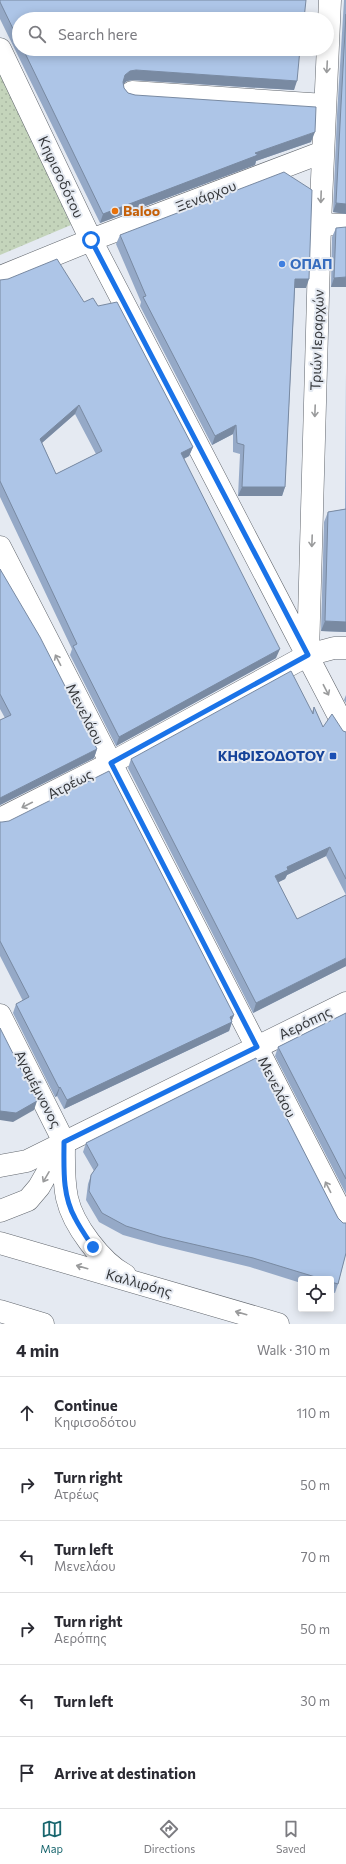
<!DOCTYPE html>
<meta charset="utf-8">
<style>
:root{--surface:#fff;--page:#f7f7f7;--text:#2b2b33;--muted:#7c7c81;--line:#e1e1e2;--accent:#19666e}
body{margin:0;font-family:Commissioner,sans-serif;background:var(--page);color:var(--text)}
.controls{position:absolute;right:12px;bottom:12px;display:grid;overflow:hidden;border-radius:4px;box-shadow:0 2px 10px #0003}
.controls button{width:36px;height:36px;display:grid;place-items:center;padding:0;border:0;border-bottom:1px solid var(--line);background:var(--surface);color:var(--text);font:20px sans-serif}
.stop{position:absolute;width:12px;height:12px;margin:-9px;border:3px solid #1a73e8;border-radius:50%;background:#fff}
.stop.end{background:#1a73e8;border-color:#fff;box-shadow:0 1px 4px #0008}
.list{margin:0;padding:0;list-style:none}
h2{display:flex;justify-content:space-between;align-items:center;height:52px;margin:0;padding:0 16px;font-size:17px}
h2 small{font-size:13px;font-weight:400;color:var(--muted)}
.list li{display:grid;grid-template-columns:26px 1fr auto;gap:12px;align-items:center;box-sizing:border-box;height:72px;padding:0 16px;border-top:1px solid var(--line)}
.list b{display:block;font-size:15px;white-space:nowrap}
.list p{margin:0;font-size:13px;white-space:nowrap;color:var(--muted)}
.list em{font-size:13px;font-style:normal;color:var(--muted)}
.icon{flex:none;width:22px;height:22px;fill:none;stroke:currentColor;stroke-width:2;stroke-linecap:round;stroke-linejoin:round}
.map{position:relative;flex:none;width:346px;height:1324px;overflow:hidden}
.search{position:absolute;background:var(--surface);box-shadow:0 2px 10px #0003;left:12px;right:12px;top:12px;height:44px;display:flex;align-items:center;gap:10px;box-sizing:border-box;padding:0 14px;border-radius:22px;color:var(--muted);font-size:15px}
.sheet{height:484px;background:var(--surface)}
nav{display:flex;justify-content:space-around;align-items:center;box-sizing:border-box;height:56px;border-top:1px solid var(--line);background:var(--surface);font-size:11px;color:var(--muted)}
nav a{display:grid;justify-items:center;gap:2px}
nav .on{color:var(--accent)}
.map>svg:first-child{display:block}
.grass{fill:url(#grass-dots)}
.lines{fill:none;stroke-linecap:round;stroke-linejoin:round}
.minor-casing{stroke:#62676e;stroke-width:23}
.major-casing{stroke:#62676e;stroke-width:23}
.minor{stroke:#fff;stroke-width:22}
.major{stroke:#fff;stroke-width:22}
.wall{fill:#95a9c7;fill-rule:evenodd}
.shaded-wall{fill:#798aa2}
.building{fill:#adc5e7;stroke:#798aa2;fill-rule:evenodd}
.oneway{stroke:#9a9b9c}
.route{stroke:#1a73e8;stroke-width:5}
.food-dot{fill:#e8710a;stroke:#e5eaf2;stroke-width:1.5}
.shop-dot{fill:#3f7fe0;stroke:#e5eaf2;stroke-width:1.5}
.transit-dot{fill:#1a4fb4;stroke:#e5eaf2;stroke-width:1.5}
.labels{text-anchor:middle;stroke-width:4;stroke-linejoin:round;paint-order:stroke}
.street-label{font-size:14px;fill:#35373a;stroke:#e5eaf2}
.food-label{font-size:14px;font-weight:bold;fill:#c56008;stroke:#e5eaf2;text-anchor:start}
.shop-label{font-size:14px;font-weight:bold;fill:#366cbe;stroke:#e5eaf2;text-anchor:start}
.transit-label{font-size:14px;font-weight:bold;fill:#164399;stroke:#e5eaf2;text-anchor:end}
</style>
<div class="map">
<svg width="346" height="1324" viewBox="0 0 346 1324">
<defs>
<pattern id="grass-dots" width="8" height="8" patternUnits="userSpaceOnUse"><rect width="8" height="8" fill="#c4d4bb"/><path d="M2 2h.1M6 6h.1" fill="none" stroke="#a9b7a2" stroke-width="1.8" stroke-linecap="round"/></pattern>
</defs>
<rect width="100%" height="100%" fill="#e5eaf2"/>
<path class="grass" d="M0,66L71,225L0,255Z"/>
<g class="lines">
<g class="minor-casing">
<path id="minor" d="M0,49L91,240L346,730
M132,92L325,105
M320,224L346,225
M0,277L91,240L323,152
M0,547L346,1221
M308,654L320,224L330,0
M0,819L111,763L308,655L334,648H346
M0,1015L64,1142
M0,1166L27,1161L346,1003"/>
</g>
<g class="major-casing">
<path id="major" d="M64,1142C64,1161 63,1179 67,1198C73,1225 101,1262 125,1275
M0,1211L28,1200L39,1187L63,1145
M0,1243L278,1324
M0,1311L43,1324"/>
</g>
<use href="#minor" class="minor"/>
<use href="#major" class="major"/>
</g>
<path class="wall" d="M0,0L19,19V49H300L294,90L133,80L127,81L123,84L124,88L128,93L135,95L311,142L256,161L255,165L100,223L0,19Z
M344,0H346V214L333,212L337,115Z
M336,228L346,287H331L332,237Z
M120,235L306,288H295L285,487L282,496H238L240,454L233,452V434L212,445L140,306L141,302L116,244Z
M0,280L84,302L98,306L193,447L189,456L184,459L276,658L116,746L70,655L72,649L0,497ZM75,414L96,454L56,474L42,443Z
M346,372V632L321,631L324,522L328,512L345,509Z
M0,569L97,749L94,758L0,805V720L5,718L0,709Z
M346,695V703L344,700Z
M314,707L323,727L346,732V966L253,1013L128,768L131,759L312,712ZM326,856L346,895L297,919L278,882L285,879L287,875Z
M0,822L234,1015L232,1020V1022L229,1031L64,1109L57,1096L55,1097L13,1013L16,1004L23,1001L0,956Z
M346,1013V1194L275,1056L278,1047Z
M256,1058L338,1218L343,1223H346V1253L338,1284L335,1293L331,1292V1279H301V1283L250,1267L159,1245L123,1235L99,1222L86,1200L88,1184L91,1175L94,1171L83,1152L86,1143Z"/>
<path class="shaded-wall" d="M136,70L297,81L294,90L133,80L127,81L122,85L125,75L130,71Z
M315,132L311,142L256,161L255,165L100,223L103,214L255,153Z
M336,203L346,204V214L333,212Z
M346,277V287H331L334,278Z
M295,279H309L306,288H292Z
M79,405L75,414L36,448L40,439Z
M236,425L233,434L212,445L215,436Z
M193,447L189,456L177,462L181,453Z
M242,487H285L282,496H238Z
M325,621L346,622V632L321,631Z
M280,649L276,658L116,746L119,737Z
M97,749L94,758L0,805V798Z
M330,847L326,856L287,875L285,879L271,886L275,876L287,867Z
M346,958V966L253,1013L256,1003Z
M234,1015L231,1022H232L229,1031L64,1109L67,1100Z
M60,1087L57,1096L55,1097L59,1088Z
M37,1101L34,1110L13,1122L0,1120V1111Z"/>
<path class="building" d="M0,0H306L304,19H19V41L0,2Z
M346,14V204L336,203L341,105Z
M23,49H300L297,81L136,70L130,71L125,75L123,82L124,88L128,93L135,95L316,107L315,132L255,153L258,155L103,214Z
M284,172L312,190L309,279H295L285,487H242L244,445L237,443L236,425L215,436L143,297L146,296L120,235Z
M346,227V277L334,278L336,228Z
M57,259L84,302L93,298L98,306L117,302L193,447L181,453L280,649L119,737L73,646L77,644L0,481V280L8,279ZM79,405L102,451L56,474L40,439Z
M346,509V622L325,621L328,512Z
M0,569L40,637L97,749L0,798V720L11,715L0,694Z
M291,671L313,714L314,707L323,727L332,714L343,731L346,732V879L330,847L287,867L288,870L275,876L297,919L346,895V958L256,1003L131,759Z
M109,771L234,1015L230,1017L232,1022L67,1100L60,1087L59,1088L16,1004L29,997L0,941V822H2L9,821Z
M346,1013V1179L278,1047Z
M0,1028L37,1101L16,1113L0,1111Z
M256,1058L338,1218L343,1223H346V1253L338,1284L331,1282V1279H322L253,1258L162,1237L126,1226L102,1213L89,1191L91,1175L98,1165L86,1143Z"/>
<defs><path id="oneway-shaft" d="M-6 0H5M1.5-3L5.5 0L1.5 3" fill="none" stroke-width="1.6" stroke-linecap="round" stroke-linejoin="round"/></defs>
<g class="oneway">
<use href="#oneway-shaft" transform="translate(327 67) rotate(93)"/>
<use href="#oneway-shaft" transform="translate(321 197) rotate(92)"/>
<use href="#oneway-shaft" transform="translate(315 411) rotate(92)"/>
<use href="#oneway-shaft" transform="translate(312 541) rotate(92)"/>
<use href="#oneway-shaft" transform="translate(58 660) rotate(-117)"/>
<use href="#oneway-shaft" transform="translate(326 690) rotate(63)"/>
<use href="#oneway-shaft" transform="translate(27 805) rotate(153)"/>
<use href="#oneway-shaft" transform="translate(46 1177) rotate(120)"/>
<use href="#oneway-shaft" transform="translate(328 1187) rotate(-117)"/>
<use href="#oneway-shaft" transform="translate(82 1267) rotate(-164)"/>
<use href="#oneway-shaft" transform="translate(241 1313) rotate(-164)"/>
</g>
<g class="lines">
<path class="route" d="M91,240L308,655L111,763L257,1047L64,1142C64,1168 62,1195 75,1218C80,1228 87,1238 93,1247"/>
</g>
<circle class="food-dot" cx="115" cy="211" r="4"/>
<circle class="shop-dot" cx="282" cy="264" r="4"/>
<rect class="transit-dot" x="329" y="752" width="8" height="8" rx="2"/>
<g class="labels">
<g class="street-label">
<text transform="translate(61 177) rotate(65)" y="5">Κηφισοδότου</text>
<text transform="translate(206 196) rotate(-21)" y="5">Ξενάρχου</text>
<text transform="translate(317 340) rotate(-88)" y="5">Τριών Ιεραρχών</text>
<text transform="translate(85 714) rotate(63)" y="5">Μενελάου</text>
<text transform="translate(70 784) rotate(-27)" y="5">Ατρέως</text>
<text transform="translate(305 1023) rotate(-26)" y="5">Αερόπης</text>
<text transform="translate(277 1087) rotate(63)" y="5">Μενελάου</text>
<text transform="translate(38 1089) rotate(63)" y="5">Αγαμέμνονος</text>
<text transform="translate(139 1283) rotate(16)" y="5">Καλλιρόης</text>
</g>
<g class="food-label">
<text x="123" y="216">Baloo</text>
</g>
<g class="shop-label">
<text x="290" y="269">ΟΠΑΠ</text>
</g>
<g class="transit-label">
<text x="325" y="761">ΚΗΦΙΣΟΔΟΤΟΥ</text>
</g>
</g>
</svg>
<div class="controls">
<button><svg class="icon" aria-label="locate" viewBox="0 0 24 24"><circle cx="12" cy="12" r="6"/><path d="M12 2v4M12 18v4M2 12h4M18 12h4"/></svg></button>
</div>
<div class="stop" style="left:91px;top:240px"></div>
<div class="stop end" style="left:93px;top:1247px"></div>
<div class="search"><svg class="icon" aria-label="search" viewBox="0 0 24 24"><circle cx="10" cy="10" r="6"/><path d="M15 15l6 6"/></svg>Search here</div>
</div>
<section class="sheet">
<h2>4 min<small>Walk · 310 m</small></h2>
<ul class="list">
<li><svg class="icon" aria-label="ahead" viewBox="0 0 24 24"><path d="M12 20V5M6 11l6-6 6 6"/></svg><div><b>Continue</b><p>Κηφισοδότου</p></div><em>110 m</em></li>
<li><svg class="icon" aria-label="right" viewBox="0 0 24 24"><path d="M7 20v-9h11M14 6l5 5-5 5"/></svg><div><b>Turn right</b><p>Ατρέως</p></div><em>50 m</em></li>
<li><svg class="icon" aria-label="left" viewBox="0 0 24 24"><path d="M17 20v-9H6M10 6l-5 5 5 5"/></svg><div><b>Turn left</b><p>Μενελάου</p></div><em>70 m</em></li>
<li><svg class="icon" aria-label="right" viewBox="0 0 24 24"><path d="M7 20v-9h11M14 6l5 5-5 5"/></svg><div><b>Turn right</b><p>Αερόπης</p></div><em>50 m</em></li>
<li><svg class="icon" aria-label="left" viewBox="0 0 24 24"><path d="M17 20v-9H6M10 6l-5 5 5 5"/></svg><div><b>Turn left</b></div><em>30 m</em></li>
<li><svg class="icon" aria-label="arrive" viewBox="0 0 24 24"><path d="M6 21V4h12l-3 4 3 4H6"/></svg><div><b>Arrive at destination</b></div></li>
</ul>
</section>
<nav>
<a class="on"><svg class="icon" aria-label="map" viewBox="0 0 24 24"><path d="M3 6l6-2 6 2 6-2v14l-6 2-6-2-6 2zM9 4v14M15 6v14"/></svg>Map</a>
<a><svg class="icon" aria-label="directions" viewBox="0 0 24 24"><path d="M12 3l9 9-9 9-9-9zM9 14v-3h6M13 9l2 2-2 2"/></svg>Directions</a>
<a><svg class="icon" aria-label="saved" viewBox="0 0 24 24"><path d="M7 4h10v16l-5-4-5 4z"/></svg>Saved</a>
</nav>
